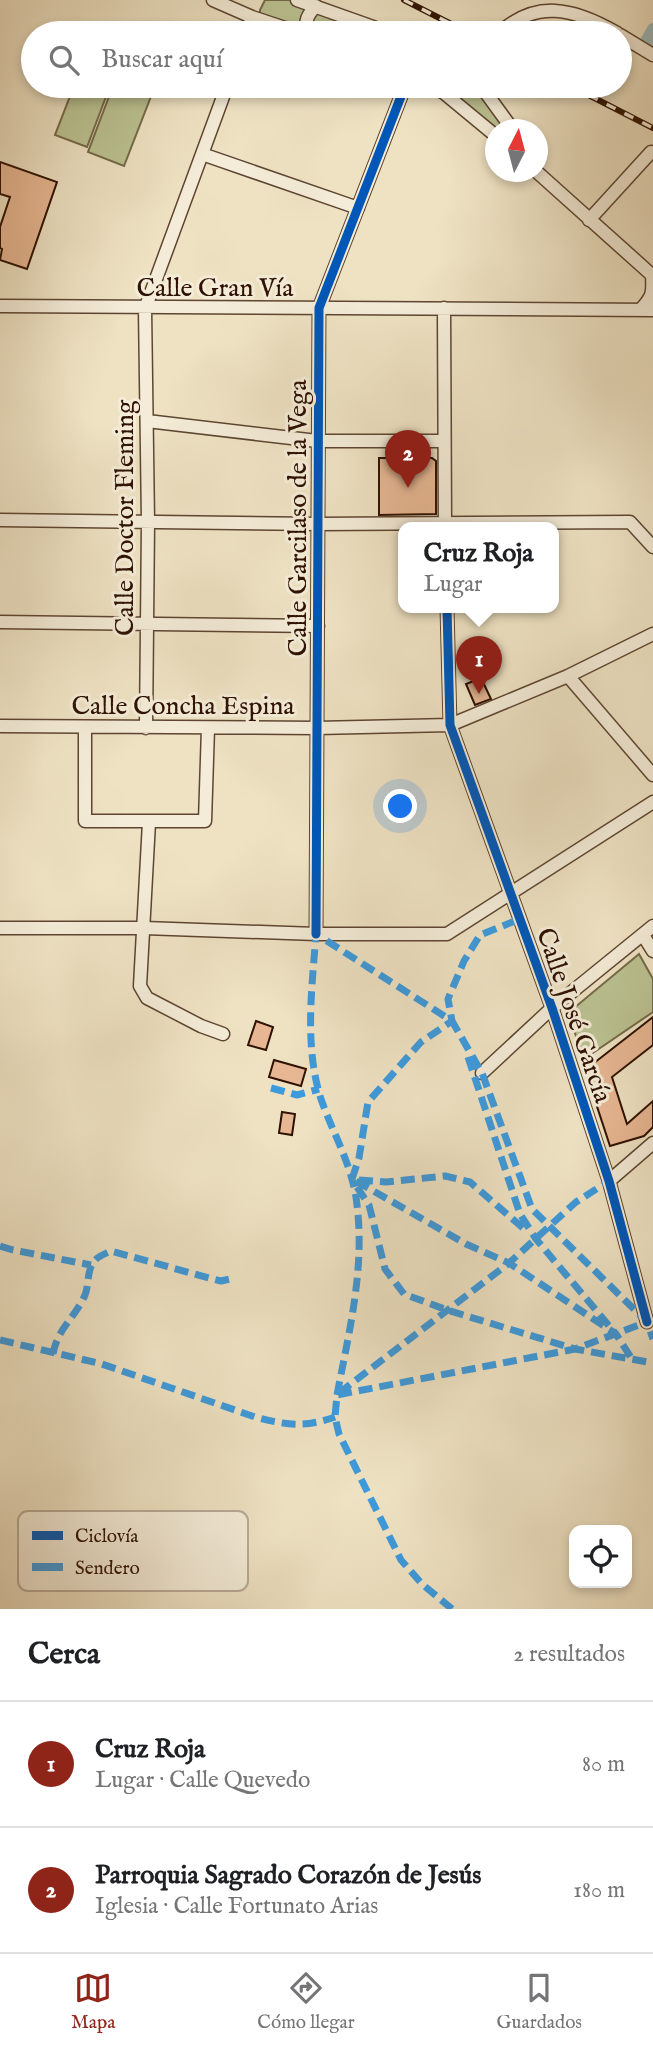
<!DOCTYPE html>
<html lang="es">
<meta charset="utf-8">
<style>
:root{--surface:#fff;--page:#f6f6f6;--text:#202124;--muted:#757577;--line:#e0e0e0;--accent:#8f2418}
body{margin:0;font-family:"IM FELL English",serif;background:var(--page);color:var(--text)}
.controls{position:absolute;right:21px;bottom:21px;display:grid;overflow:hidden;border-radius:14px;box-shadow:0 4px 10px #0003}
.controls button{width:63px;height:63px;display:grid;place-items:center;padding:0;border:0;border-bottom:2px solid var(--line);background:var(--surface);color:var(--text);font:35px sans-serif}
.compass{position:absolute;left:485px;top:119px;width:63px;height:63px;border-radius:50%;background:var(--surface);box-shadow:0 4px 10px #0003;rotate:6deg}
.you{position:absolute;left:401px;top:807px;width:24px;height:24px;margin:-18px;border:5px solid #fff;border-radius:50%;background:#1a73e8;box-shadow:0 0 0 10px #1a73e833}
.badge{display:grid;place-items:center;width:46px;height:46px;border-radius:50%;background:var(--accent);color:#fff;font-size:23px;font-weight:700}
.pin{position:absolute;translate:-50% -58px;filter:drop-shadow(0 2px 4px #0008)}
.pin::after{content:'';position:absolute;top:37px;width:24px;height:21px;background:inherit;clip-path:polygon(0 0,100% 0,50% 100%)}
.popup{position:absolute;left:398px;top:522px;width:161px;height:91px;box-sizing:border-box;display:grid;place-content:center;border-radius:14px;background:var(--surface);filter:drop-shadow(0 2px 5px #0005);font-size:23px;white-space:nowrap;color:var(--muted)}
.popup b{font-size:26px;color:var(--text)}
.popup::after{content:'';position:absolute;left:50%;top:100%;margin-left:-14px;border:14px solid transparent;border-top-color:var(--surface)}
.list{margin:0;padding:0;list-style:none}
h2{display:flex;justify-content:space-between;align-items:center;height:91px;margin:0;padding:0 28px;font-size:30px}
h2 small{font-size:23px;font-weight:400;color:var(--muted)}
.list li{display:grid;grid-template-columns:46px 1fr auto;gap:21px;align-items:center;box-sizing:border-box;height:126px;padding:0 28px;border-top:2px solid var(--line)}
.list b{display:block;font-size:26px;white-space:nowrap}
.list p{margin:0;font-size:23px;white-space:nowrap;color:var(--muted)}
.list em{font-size:23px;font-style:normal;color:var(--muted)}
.icon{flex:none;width:38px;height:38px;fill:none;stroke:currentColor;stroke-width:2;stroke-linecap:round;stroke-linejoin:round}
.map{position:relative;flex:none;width:653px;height:1609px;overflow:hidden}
.search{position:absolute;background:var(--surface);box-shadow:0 4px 10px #0003;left:21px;right:21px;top:21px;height:77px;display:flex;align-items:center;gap:18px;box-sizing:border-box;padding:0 24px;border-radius:38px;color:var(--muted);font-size:26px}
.sheet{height:343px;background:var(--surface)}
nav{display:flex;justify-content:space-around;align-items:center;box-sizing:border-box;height:98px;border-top:2px solid var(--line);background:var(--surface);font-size:19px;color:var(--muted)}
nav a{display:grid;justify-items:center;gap:4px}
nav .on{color:var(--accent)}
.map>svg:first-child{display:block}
.green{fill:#bbc292;stroke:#746a49;stroke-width:2}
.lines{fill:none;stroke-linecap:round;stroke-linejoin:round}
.canal{stroke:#9dbcbd;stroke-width:12}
.building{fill:#e7b793;stroke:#2e1100;stroke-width:2}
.minor-casing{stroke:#5e4531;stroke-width:15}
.minor{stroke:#f4ecd8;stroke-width:12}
.rail-casing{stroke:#2e1100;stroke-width:6}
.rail{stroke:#f4ecd8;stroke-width:3.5;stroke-dasharray:10;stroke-linecap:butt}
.quiet{stroke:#3d9adc;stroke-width:7;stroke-dasharray:14 7;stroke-linecap:butt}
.cycleway-casing{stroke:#f4ecd8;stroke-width:13}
.cycleway{stroke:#0057b8;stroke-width:9}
.labels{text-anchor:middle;stroke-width:6;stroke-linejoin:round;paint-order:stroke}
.street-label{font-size:26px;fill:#2e1100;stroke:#f4ecd8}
.key{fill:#f4ecd8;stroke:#b9aa97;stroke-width:2}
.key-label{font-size:19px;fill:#2e1100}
</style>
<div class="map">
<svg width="653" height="1609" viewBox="0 0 653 1609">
<rect width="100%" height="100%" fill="#eee2c3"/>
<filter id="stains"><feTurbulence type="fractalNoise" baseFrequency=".00286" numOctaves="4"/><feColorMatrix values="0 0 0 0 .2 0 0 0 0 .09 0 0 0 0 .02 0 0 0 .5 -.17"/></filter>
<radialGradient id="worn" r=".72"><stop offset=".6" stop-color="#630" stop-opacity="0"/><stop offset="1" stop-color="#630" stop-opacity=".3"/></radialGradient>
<path class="green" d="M265,0H297L390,33H300L260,20V10Z
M74,86H110L87,147L55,135Z
M113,86H155L124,166L88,152Z
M432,86H481L513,129L496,130Z
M639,954L653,979V1012L584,1059L568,1013Z"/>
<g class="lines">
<path class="canal" d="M653,29L645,43L653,49"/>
</g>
<path class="building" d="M0,162L57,182L27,269L0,260L2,249L0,248V227L10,197L0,194Z
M379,458H432L436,461V514L379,515Z
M481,678L491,699L475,705L466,684Z
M653,1017V1045L612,1077L627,1124L653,1101V1127L644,1136L610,1146L585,1070Z
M256,1021L273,1027L266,1050L248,1045Z
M274,1060L306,1069L301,1086L269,1077Z
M282,1112L295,1114L292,1135L279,1133Z"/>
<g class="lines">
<g class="minor-casing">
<path id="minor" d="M213,0L252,17L300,33
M297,0L390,33
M247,33L252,17
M306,33C305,21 307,15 316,6
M499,33C536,0 572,7 617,33
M620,35L653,55
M432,86L444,93L496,136
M481,86L513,130
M444,93L457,86
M202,154L358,208
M537,172L653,276
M589,220L651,152
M0,306L653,310
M444,308L445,528
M641,309C653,296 653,293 652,275
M147,421L317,441H444
M0,520L317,524L630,522L653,547
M447,608L450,725L552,1008L609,1181L647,1322
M0,622L318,626
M568,676L653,775
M0,726L317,728L450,725L568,676L653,634
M85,728V821H205L208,728
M146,728L148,522L145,309L227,86
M149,822L140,986L147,998L201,1026L223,1034
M0,928H144L316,934H447L653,802
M316,934L319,308L405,86
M643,935L653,951
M482,1073L552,1008L653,926
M609,1181L653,1143"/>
</g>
<use href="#minor" class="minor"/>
<g class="rail-casing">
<path id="rail" d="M404,0L469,33
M571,86L653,128"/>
</g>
<use href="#rail" class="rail"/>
<path class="quiet" d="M468,1057L520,1214L536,1239L616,1334
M271,1088L297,1095L319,1089
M352,1179L359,1158L368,1102L421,1042L452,1021L448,999L464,961L480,935L520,919
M359,1180L386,1182L445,1176L470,1182L523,1228
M356,1181L466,1244L509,1263L616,1334L632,1359
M357,1187L369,1205L385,1269L404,1294L447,1310L575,1349L653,1363
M0,1246L13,1250L91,1265
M0,1340L102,1364L255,1417C286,1425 303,1428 335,1417
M53,1354C57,1329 75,1318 85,1295C89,1285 87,1271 93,1263C97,1256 105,1254 111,1251L209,1278L221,1281L230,1279
M339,1393L509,1263L576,1202L609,1181
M337,1395C349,1332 365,1269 357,1205C353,1166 333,1134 321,1099C304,1046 312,988 316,934L452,1021L482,1073L532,1209L647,1322L653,1339
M452,1609L422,1584L401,1560L339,1434L335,1417L337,1395L575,1349L647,1322"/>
<g class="cycleway-casing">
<path id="cycleway" d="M447,608L450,725L552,1008L609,1181L647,1322
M316,934L319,308L405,86"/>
</g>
<use href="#cycleway" class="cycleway"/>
</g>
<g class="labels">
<g class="street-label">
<text x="215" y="296">Calle Gran Vía</text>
<text transform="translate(124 518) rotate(-90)" y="9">Calle Doctor Fleming</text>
<text transform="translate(297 518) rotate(-90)" y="9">Calle Garcilaso de la Vega</text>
<text x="183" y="714">Calle Concha Espina</text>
<text transform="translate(575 1015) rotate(71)" y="9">Calle José García</text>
</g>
</g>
<rect x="18" y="1511" width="230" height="80" rx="10" class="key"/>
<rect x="32" y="1531" width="31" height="9" fill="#0057b8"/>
<rect x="32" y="1563" width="31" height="8" fill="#3d9adc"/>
<g class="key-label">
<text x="75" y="1542">Ciclovía</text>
<text x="75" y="1574">Sendero</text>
</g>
<rect width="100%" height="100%" filter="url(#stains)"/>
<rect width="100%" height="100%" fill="url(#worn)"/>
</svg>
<div class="controls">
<button><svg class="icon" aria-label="locate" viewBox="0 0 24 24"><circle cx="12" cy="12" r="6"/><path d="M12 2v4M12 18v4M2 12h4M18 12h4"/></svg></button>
</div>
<svg class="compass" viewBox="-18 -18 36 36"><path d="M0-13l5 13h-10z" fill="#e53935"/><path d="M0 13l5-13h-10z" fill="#757577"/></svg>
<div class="you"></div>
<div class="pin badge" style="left:479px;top:694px">1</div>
<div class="popup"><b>Cruz Roja</b>Lugar</div>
<div class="pin badge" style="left:408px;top:488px">2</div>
<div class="search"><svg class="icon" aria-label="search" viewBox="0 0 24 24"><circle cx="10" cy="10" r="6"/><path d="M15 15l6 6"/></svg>Buscar aquí</div>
</div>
<section class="sheet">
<h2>Cerca<small>2 resultados</small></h2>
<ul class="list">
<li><span class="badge">1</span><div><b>Cruz Roja</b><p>Lugar · Calle Quevedo</p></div><em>80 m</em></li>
<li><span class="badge">2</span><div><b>Parroquia Sagrado Corazón de Jesús</b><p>Iglesia · Calle Fortunato Arias</p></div><em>180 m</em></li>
</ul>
</section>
<nav>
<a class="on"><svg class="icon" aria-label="map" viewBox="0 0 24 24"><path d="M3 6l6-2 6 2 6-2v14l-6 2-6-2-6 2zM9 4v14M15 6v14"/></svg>Mapa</a>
<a><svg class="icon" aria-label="directions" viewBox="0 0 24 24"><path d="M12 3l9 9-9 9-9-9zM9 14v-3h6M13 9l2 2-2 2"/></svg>Cómo llegar</a>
<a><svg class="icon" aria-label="saved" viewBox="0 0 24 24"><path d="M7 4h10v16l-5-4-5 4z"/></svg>Guardados</a>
</nav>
